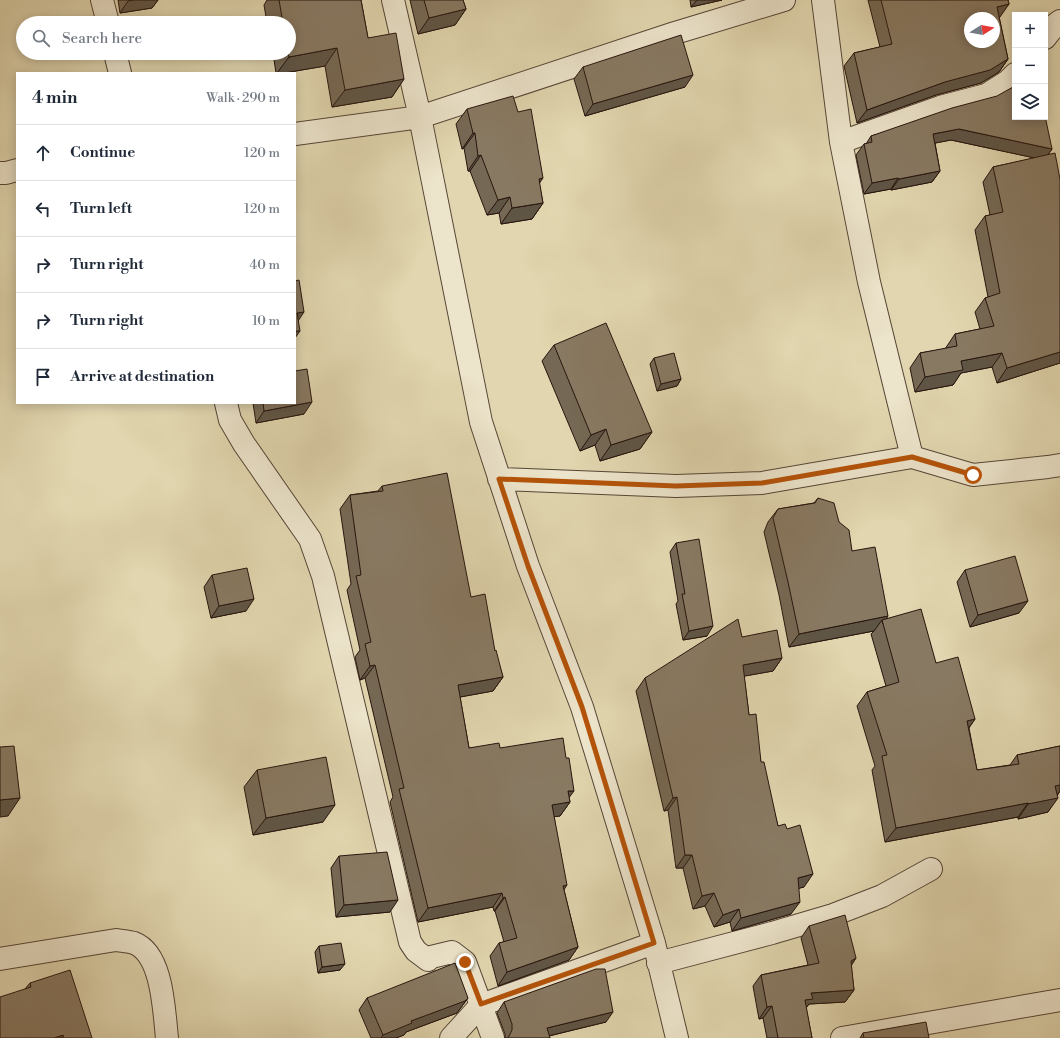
<!DOCTYPE html>
<meta charset="utf-8">
<style>
:root{--surface:#fff;--page:#f6f6f7;--text:#1f2937;--muted:#747a83;--line:#e0e1e3}
body{margin:0;font-family:"Libre Bodoni",serif;background:var(--page);color:var(--text)}
.controls{position:absolute;right:12px;top:12px;display:grid;overflow:hidden;border-radius:0px;box-shadow:0 2px 10px #0003}
.controls button{width:36px;height:36px;display:grid;place-items:center;padding:0;border:0;border-bottom:1px solid var(--line);background:var(--surface);color:var(--text);font:20px sans-serif}
.compass{position:absolute;left:964px;top:12px;width:36px;height:36px;border-radius:50%;background:var(--surface);box-shadow:0 2px 10px #0003;rotate:79deg}
.stop{position:absolute;width:12px;height:12px;margin:-9px;border:3px solid #b45309;border-radius:50%;background:#fff}
.stop.end{background:#b45309;border-color:#fff;box-shadow:0 1px 4px #0008}
.list{margin:0;padding:0;list-style:none}
h2{display:flex;justify-content:space-between;align-items:center;height:52px;margin:0;padding:0 16px;font-size:17px}
h2 small{font-size:13px;font-weight:400;color:var(--muted)}
.list li{display:grid;grid-template-columns:26px 1fr auto;gap:12px;align-items:center;box-sizing:border-box;height:56px;padding:0 16px;border-top:1px solid var(--line)}
.list b{display:block;font-size:15px;white-space:nowrap}
.list em{font-size:13px;font-style:normal;color:var(--muted)}
.icon{flex:none;width:22px;height:22px;fill:none;stroke:currentColor;stroke-width:2;stroke-linecap:round;stroke-linejoin:round}
.map{position:relative;flex:none;width:1060px;height:1038px;overflow:hidden}
.search{position:absolute;background:var(--surface);box-shadow:0 2px 10px #0003;left:16px;top:16px;width:280px;height:44px;display:flex;align-items:center;gap:10px;box-sizing:border-box;padding:0 14px;border-radius:22px;color:var(--muted);font-size:15px}
.panel{position:absolute;background:var(--surface);box-shadow:0 2px 10px #0003;left:16px;top:72px;width:280px;height:332px;border-radius:0px}
.map>svg:first-child{display:block}
.lines{fill:none;stroke-linecap:round;stroke-linejoin:round}
.street-casing{stroke:#564536;stroke-width:24}
.street{stroke:#ece4cb;stroke-width:22}
.wall{fill:#756854;stroke:#28150e}
.shaded-wall{fill:#5f5545;stroke:#28150e}
.building{fill:#887962;stroke:#28150e;fill-rule:evenodd}
.route{stroke:#b45309;stroke-width:5}
</style>
<div class="map">
<svg width="1060" height="1038" viewBox="0 0 1060 1038">
<rect width="100%" height="100%" fill="#e1d6af"/>
<filter id="stains"><feTurbulence type="fractalNoise" baseFrequency=".005" numOctaves="4"/><feColorMatrix values="0 0 0 0 .2 0 0 0 0 .09 0 0 0 0 .02 0 0 0 .5 -.17"/></filter>
<radialGradient id="worn" r=".72"><stop offset=".6" stop-color="#630" stop-opacity="0"/><stop offset="1" stop-color="#630" stop-opacity=".3"/></radialGradient>
<g class="lines">
<g class="street-casing">
<path id="street" d="M102,0L108,23
M393,0L420,117L481,422L528,566L582,707L654,943L677,1038
M823,0L841,142L869,282L912,457
M1045,38L1056,24L1060,21
M115,53L120,73
M295,134L420,117L675,33L784,0
M841,142L940,107L986,95L1008,81L1015,74
M0,173H6L17,170
M226,403L230,420L244,444L310,539L323,576L410,942L416,951L428,960L427,958L452,952L465,962L493,1038
M499,479L676,486L762,483L912,457L973,475L1048,467L1060,465
M0,959L116,940C121,941 128,941 134,943C163,954 164,1012 167,1038
M658,963L772,933L833,915L882,896L931,869
M451,1038L481,1005L654,943
M842,1038L1060,1000"/>
</g>
<use href="#street" class="street"/>
</g>
<path class="wall" d="M118,0H158L152,8L120,13Z
M267,0H361L368,38L404,79L392,97L332,107L325,66L284,73H276L273,53H289V23H267L264,5Z
M410,0H463L466,9L455,25L418,34Z
M690,0H722L691,7Z
M868,0H1008L1009,4L999,17L1008,59L999,72L981,83L936,95L857,123L844,66L854,53L880,47Z
M583,67L685,87L585,116L574,79Z
M1015,96L1052,149L1048,155L1060,179V363L997,383L992,367L961,373L953,385L915,392L910,368L920,353L945,349L955,334L980,329L975,312L985,298L988,297L975,230L985,216L990,215L983,182L993,167L1035,158L951,140L935,143L940,171L932,182L891,190V189L864,194L856,155L864,144H866L871,136Z
M467,109L539,183L543,203L532,219L501,224L499,213L487,215L470,171H468L464,148L462,149L456,124Z
M554,345L652,432L640,449L600,461L595,445L580,451L542,361Z
M654,358L681,379L677,386L657,391L650,364Z
M253,403H295L304,414L256,423Z
M382,486L471,597L495,651L503,677L493,691L460,697L469,748H500L569,798L570,802L560,816H554L564,890L578,947L569,960L498,986L490,956L499,943L504,942L495,911H494L493,907L418,922L390,802L393,797L365,678L360,680L355,657L360,650L347,590L351,584L340,509L350,495L378,491Z
M818,498L839,522L852,551L887,618L936,663L975,719L969,728L977,770L1010,765L1017,755L1060,746V791L1048,812L1018,819V817L885,842L872,770L875,766L857,706L867,692L886,686L871,634L874,631L789,647L779,595L764,532L768,522L778,509L814,503Z
M676,543L707,636L683,640L676,604L678,601L670,552Z
M965,570L1019,613L970,627L957,582Z
M212,575L246,611L211,618L204,587Z
M742,637L782,658L773,671L744,676L749,715L761,762L778,826L804,887L799,888L791,914L732,931L730,922L714,927L705,906L693,909L683,868H676L668,810L664,811L636,691L645,678Z
M257,770L323,822L253,835L244,787Z
M339,856L390,912L336,917L331,868Z
M809,926L856,958L851,966L854,990L845,1002L809,1004L806,1008L812,1038H767L763,1018L759,1019L753,986L761,975L808,965L801,938Z
M319,946L340,970L318,973L315,952Z
M30,983L92,1038H0L25,989Z
M367,998H468L457,1013L406,1032L404,1035L396,1038H371L359,1010Z
M504,1002L606,1022L549,1036L550,1038H505V1034L497,1013Z
M863,1033L929,1038H860Z"/>
<path class="shaded-wall" d="M134,0H158L152,8L120,13L128,1Z
M697,0H722L691,7Z
M1009,4L1000,17L994,19L997,7Z
M466,9L455,25L418,34L429,18Z
M337,48L325,66L284,73H277L289,57Z
M1008,59L999,72L981,83L936,95L857,123L867,110Z
M693,75L685,87L585,116L593,104Z
M404,79L392,97L332,107L345,90Z
M959,129L1052,149L1044,160L951,140L925,145L933,134Z
M473,133H475L464,148L462,149Z
M481,155L470,171H468L478,156Z
M940,171L932,182L891,190L899,179Z
M543,178L532,194L539,179Z
M898,178L891,189L864,194L872,183Z
M510,197L499,213L487,215L498,200Z
M543,203L532,219L501,224L512,208Z
M304,312L296,324L297,313Z
M295,331H300L295,338Z
M1060,352V363L997,383L1007,368Z
M1002,353L992,367L961,373L953,385L915,392L925,377L961,361Z
M681,379L677,386L657,391L661,384Z
M312,402L304,414L256,423L264,411Z
M606,429L595,445L580,451L591,435Z
M652,432L640,449L600,461L611,445Z
M254,599L246,611L211,618L219,606Z
M1028,601L1019,613L970,627L978,615Z
M888,616L883,624L882,620L874,631L789,647L799,634Z
M713,626L707,636L683,640L689,631Z
M782,658L773,671L734,678L743,665Z
M375,665L365,678L360,680L370,666Z
M503,677L493,691L449,699L458,685Z
M975,719L965,733L967,721Z
M1060,779V791L1055,798H1058L1048,812L1018,819L1028,804Z
M568,791H574L565,803L570,802L560,816L543,818L552,805Z
M677,797L668,810L664,811L673,798Z
M20,798L8,816L0,817V800Z
M1028,803L1018,817L885,842L896,828Z
M335,805L323,822L253,835L266,818Z
M685,855H692L683,868H676Z
M813,874L804,887L789,891L798,878Z
M567,885L558,899L563,886Z
M502,893L493,907L418,922L428,908Z
M714,893L705,906L693,909L702,896Z
M505,897L495,911H494L503,898Z
M398,900L390,912L336,917L344,905Z
M800,902L791,914L732,931L741,918Z
M739,909L730,922L714,927L723,915Z
M578,947L569,960L498,986L507,972Z
M856,958L848,970L851,961Z
M345,964L340,970L318,973L322,967Z
M854,990L845,1002L809,1004L804,1011L805,1000L811,993Z
M468,998L457,1013L406,1032L404,1035L396,1038H381L383,1035L411,1021Z
M772,1006L763,1018L759,1019L767,1007Z
M613,1012L606,1022L540,1038L547,1028Z
M63,1035L61,1038H54Z"/>
<path class="building" d="M279,0H361L368,38L396,33L404,79L345,90L337,48L289,57L288,53H289V23H283Z
M424,0H463L466,9L429,18Z
M881,0H1008L1009,4L997,7L1008,59L990,70L945,82L867,110L854,53L892,44ZM970,18H994V42H970Z
M681,35L693,75L593,104L583,67Z
M1013,87L1015,95V117H1045V116L1052,149L959,129L933,134L940,171L899,179L898,178L872,183L864,144L872,142L871,136L952,108L997,96Z
M513,96L518,112L531,109L543,178L539,179L543,203L512,208L510,197L498,200L481,155L478,156L475,133H473L467,109Z
M1055,153L1060,179V352L1007,368L1002,353L961,361L963,370L925,377L920,353L957,346L955,334L994,326L985,298L1000,293L985,216L1003,212L993,167Z
M299,280L304,312L297,313L300,331H295V281Z
M606,323L652,432L611,445L606,429L591,435L554,345Z
M674,353L681,379L661,384L654,358Z
M307,369L312,402L264,411L263,403H295V371Z
M447,473L471,597L485,594L495,651L496,650L503,677L458,685L469,748L499,743L500,748L563,738L566,758H569L574,791H568L570,802L552,805L567,885L563,886L578,947L507,972L499,943L517,938L505,897L503,898L502,893L428,908L399,789L404,788L375,665L370,666L365,644L371,642L356,576L361,575L350,495L383,491L382,486Z
M818,498L834,503L839,522L849,530L852,551L875,547L888,616L799,634L788,582L773,518L778,509L815,503Z
M699,539L713,626L689,631L682,594H685L676,543Z
M1015,556L1028,601L978,615L965,570Z
M247,568L254,599L219,606L212,575Z
M921,609L936,663L958,657L975,719L967,721L977,770L1019,764L1017,755L1060,746V785L1055,786L1058,798L1028,804V803L896,828L882,756L887,755L867,692L899,682L882,620Z
M738,619L742,637L777,630L782,658L743,665L749,715L756,714L761,762H764L778,826L785,824L787,829L800,825L813,874L798,878L800,902L741,918L739,909L723,915L714,893L702,896L692,855H685L677,797L673,798L645,678Z
M14,746L20,798L0,800V747Z
M326,757L335,805L266,818L257,770Z
M387,852L398,900L344,905L339,856Z
M845,915L856,958L851,961L854,990L811,993L813,999L805,1000L812,1038H778L772,1006L767,1007L761,975L819,963L809,926Z
M341,943L345,964L322,967L319,946Z
M455,963L468,998L465,1001L411,1021L412,1023L383,1035L367,998Z
M596,969H605L613,1012L547,1028L550,1038H508L512,1030V1024L504,1002Z
M70,970L92,1038H64L63,1035L54,1038H0V997L31,987L30,983Z
M926,1022L929,1038H864L863,1033Z"/>
<g class="lines">
<path class="route" d="M465,962L481,1004L654,943L582,707L528,566L499,479L676,486L762,483L912,457L973,475"/>
</g>
<rect width="100%" height="100%" filter="url(#stains)"/>
<rect width="100%" height="100%" fill="url(#worn)"/>
</svg>
<div class="controls">
<button>+</button>
<button>−</button>
<button><svg class="icon" aria-label="layers" viewBox="0 0 24 24"><path d="M12 4l9 5-9 5-9-5zM3 14l9 5 9-5"/></svg></button>
</div>
<svg class="compass" viewBox="-18 -18 36 36"><path d="M0-13l5 13h-10z" fill="#e53935"/><path d="M0 13l5-13h-10z" fill="#747a83"/></svg>
<div class="stop" style="left:973px;top:475px"></div>
<div class="stop end" style="left:465px;top:962px"></div>
<div class="search"><svg class="icon" aria-label="search" viewBox="0 0 24 24"><circle cx="10" cy="10" r="6"/><path d="M15 15l6 6"/></svg>Search here</div>
<section class="panel">
<h2>4 min<small>Walk · 290 m</small></h2>
<ul class="list">
<li><svg class="icon" aria-label="ahead" viewBox="0 0 24 24"><path d="M12 20V5M6 11l6-6 6 6"/></svg><div><b>Continue</b></div><em>120 m</em></li>
<li><svg class="icon" aria-label="left" viewBox="0 0 24 24"><path d="M17 20v-9H6M10 6l-5 5 5 5"/></svg><div><b>Turn left</b></div><em>120 m</em></li>
<li><svg class="icon" aria-label="right" viewBox="0 0 24 24"><path d="M7 20v-9h11M14 6l5 5-5 5"/></svg><div><b>Turn right</b></div><em>40 m</em></li>
<li><svg class="icon" aria-label="right" viewBox="0 0 24 24"><path d="M7 20v-9h11M14 6l5 5-5 5"/></svg><div><b>Turn right</b></div><em>10 m</em></li>
<li><svg class="icon" aria-label="arrive" viewBox="0 0 24 24"><path d="M6 21V4h12l-3 4 3 4H6"/></svg><div><b>Arrive at destination</b></div></li>
</ul>
</section>
</div>
